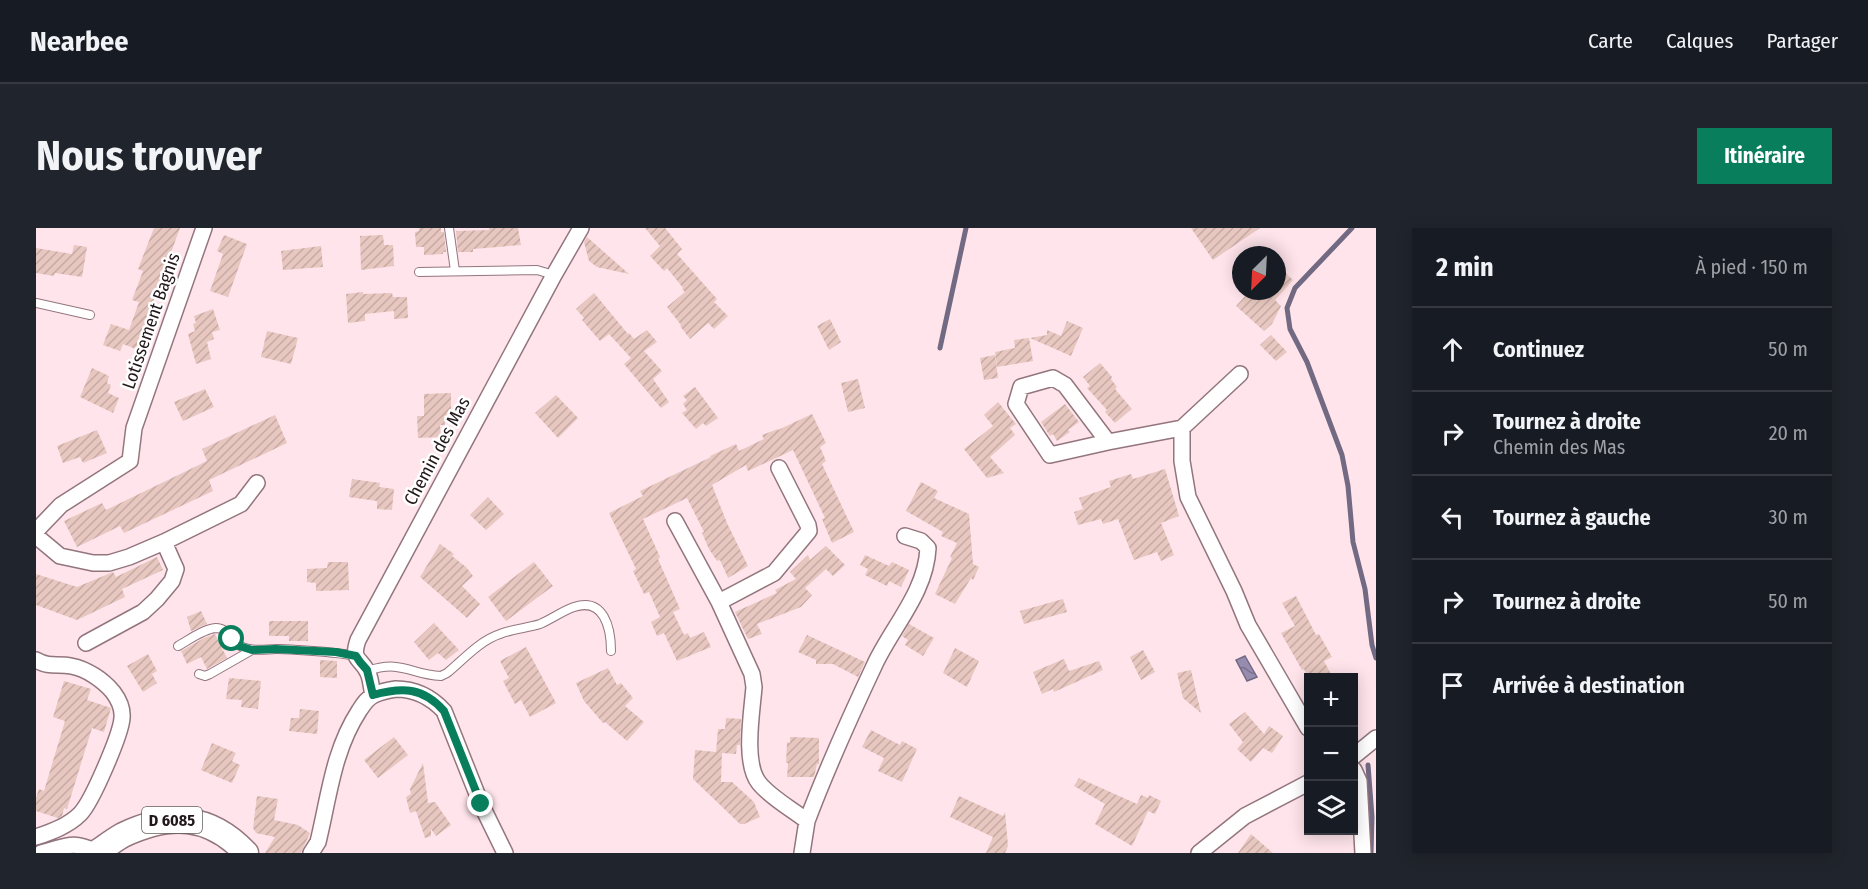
<!DOCTYPE html>
<html lang="fr">
<meta charset="utf-8">
<style>
:root{--surface:#171b24;--page:#20242c;--text:#f1f3f6;--muted:#9ea1a6;--line:#363941;--accent:#097e5c}
body{margin:0;font-family:"Fira Sans Condensed",sans-serif;background:var(--page);color:var(--text)}
.controls{position:absolute;right:18px;bottom:18px;display:grid;overflow:hidden;border-radius:0px;box-shadow:0 3px 15px #0003}
.controls button{width:54px;height:54px;display:grid;place-items:center;padding:0;border:0;border-bottom:2px solid var(--line);background:var(--surface);color:var(--text);font:30px sans-serif}
.compass{position:absolute;left:1196px;top:18px;width:54px;height:54px;border-radius:50%;background:var(--surface);box-shadow:0 3px 15px #0003;rotate:204deg}
.stop{position:absolute;width:18px;height:18px;margin:-14px;border:4px solid #097e5c;border-radius:50%;background:#fff}
.stop.end{background:#097e5c;border-color:#fff;box-shadow:0 2px 6px #0008}
.list{margin:0;padding:0;list-style:none}
h2{display:flex;justify-content:space-between;align-items:center;height:78px;margin:0;padding:0 24px;font-size:26px}
h2 small{font-size:20px;font-weight:400;color:var(--muted)}
.list li{display:grid;grid-template-columns:39px 1fr auto;gap:18px;align-items:center;box-sizing:border-box;height:84px;padding:0 24px;border-top:2px solid var(--line)}
.list b{display:block;font-size:22px;white-space:nowrap}
.list p{margin:0;font-size:20px;white-space:nowrap;color:var(--muted)}
.list em{font-size:20px;font-style:normal;color:var(--muted)}
.icon{flex:none;width:33px;height:33px;fill:none;stroke:currentColor;stroke-width:2;stroke-linecap:round;stroke-linejoin:round}
.map{position:relative;flex:none;width:1340px;height:625px;overflow:hidden;border-radius:0px}
header{display:flex;align-items:center;gap:36px;box-sizing:border-box;height:84px;padding:0 30px;background:var(--surface);border-bottom:2px solid var(--line)}
header strong{font-size:28px}
nav{display:flex;gap:33px;margin-inline-start:auto;font-size:21px}
.intro{display:flex;align-items:center;justify-content:space-between;box-sizing:border-box;height:144px;padding:0 36px}
h1{margin:0;font-size:42px}
.button{padding:15px 27px;border-radius:0px;background:var(--accent);color:#fff;font-size:21px;font-weight:700}
main{display:flex;gap:36px;padding:0 36px}
aside{flex:1;background:var(--surface);border-radius:0px;box-shadow:0 3px 15px #0003}
.map>svg:first-child{display:block}
.water{fill:url(#water-waves);stroke:#726983;stroke-width:1.5}
.lines{fill:none;stroke-linecap:round;stroke-linejoin:round}
.stream{stroke:#726983;stroke-width:5}
.building{fill:url(#building-hatch)}
.service-casing{stroke:#93757d;stroke-width:10}
.minor-casing{stroke:#93757d;stroke-width:18}
.primary-casing{stroke:#93757d;stroke-width:27}
.service{stroke:#fff;stroke-width:8}
.minor{stroke:#fff;stroke-width:15}
.primary{stroke:#fff;stroke-width:24}
.route{stroke:#097e5c;stroke-width:8}
.labels{text-anchor:middle;stroke-width:5;stroke-linejoin:round;paint-order:stroke}
.shield{fill:#fff;stroke:#645d5f;stroke-width:1.5}
.shield-label{font-size:16px;font-weight:bold;fill:#22171a}
.street-label{font-size:18px;fill:#22171a;stroke:#fff}
</style>
<header>
<strong>Nearbee</strong>
<nav><a>Carte</a><a>Calques</a><a>Partager</a></nav>
</header>
<div class="intro"><h1>Nous trouver</h1><a class="button">Itinéraire</a></div>
<main>
<div class="map">
<svg width="1340" height="625" viewBox="0 0 1340 625">
<defs>
<pattern id="water-waves" width="16" height="10" patternUnits="userSpaceOnUse" patternTransform="scale(1.5)"><rect width="16" height="10" fill="#958cb0"/><path d="M0 5q4-4 8 0t8 0" fill="none" stroke="#79718e"/></pattern>
<pattern id="building-hatch" width="6" height="6" patternUnits="userSpaceOnUse" patternTransform="scale(1.5)"><rect width="6" height="6" fill="#e7c7bf"/><path d="M-1 1l2-2M0 6l6-6M5 7l2-2" fill="none" stroke="#c6aaa4"/></pattern>
</defs>
<rect width="100%" height="100%" fill="#ffe4eb"/>
<path class="water" d="M1209,428L1221,449L1211,453L1200,432Z"/>
<g class="lines">
<path class="stream" d="M1316,0L1259,60L1251,80L1254,101L1271,134L1306,227L1312,258L1317,314L1329,361L1336,417L1340,430
M904,120L930,0
M1332,537L1336,589L1335,625"/>
</g>
<path class="building" d="M118,0H144L100,121L87,116L84,123L67,117L75,96L93,102L103,74L96,72L107,43L102,41Z
M383,0H405V4H408L410,24H407V26L388,27V19H380L379,4L383,3Z
M453,0H482L485,17L437,21V24H422L420,3L453,2Z
M609,0H629L646,21L641,26L681,71L678,74L692,88L678,101L672,95L654,111L644,98L645,97L631,79L649,64L646,61L647,60L631,40L628,43L614,28L624,18Z
M1155,0H1224L1177,32Z
M188,7L211,16L192,69L174,63L187,26L181,23Z
M347,7L348,17H357L358,38L325,42L324,8Z
M551,9L593,46L561,39L553,33L548,14Z
M38,17L51,19L46,49L19,45L18,48L0,45V20L36,26Z
M285,18L287,39L247,42L245,23Z
M1241,37L1257,52L1239,72L1245,78L1236,96L1228,103L1200,78L1214,63H1241Z
M327,64V66L356,65L357,69H371L372,90L358,91V83L329,86V93L312,95L310,66Z
M558,65L592,106L593,105L598,111L611,102L621,114L608,123L626,143L617,151L633,174L625,180L588,136L595,130L573,106L564,113L546,92L548,90L540,81Z
M177,81L184,102L176,104L178,111L171,114L175,131L160,136L152,106L159,103L157,96L160,95L158,88Z
M794,91L805,114L793,122L781,98Z
M1031,93L1047,100L1035,128L994,110L1011,107V102L1025,108Z
M231,103L262,110L255,136L225,129Z
M1235,107L1251,124L1240,133L1224,117Z
M993,110L997,133L961,139L959,124L979,120L978,112Z
M959,127L962,150L948,152L944,130Z
M1064,135L1076,149L1075,151L1081,159L1079,161L1096,181L1079,195L1069,184L1071,182L1051,160L1054,158L1047,149Z
M56,140L73,148L71,155L75,157L72,165L83,170L77,185L44,169Z
M822,151L829,180L812,184L805,155Z
M659,159L682,190L670,198L667,195L660,201L646,185L651,182L647,176L651,172L647,168Z
M169,161L178,179L147,193L138,174Z
M415,165V188H408L409,197H404L405,209L382,210L381,188H388V166Z
M520,167L542,190L522,210L499,185Z
M962,174L980,196L974,200L979,207L954,229L968,245L951,250L928,221L957,198L948,187Z
M1029,176L1043,194L1032,202L1034,204L1021,213L1017,206L1014,208L1005,194Z
M776,186L790,215L784,219L790,233L786,236L818,304L796,315L786,291L789,290L757,222L712,243L710,237L676,257L691,295L712,338L692,350L684,332L681,333L673,321L666,305L668,304L651,270L607,291L624,329L622,331L644,381L637,384L648,407L652,405L654,410L668,404L675,419L641,433L628,405L621,408L615,394L624,389L613,364L608,366L597,343L600,341L573,285L607,268L604,263L675,229L674,228L700,216L703,223L728,211L726,207L742,201V202Z
M239,187L251,215L173,252L177,263L88,305L84,298L41,319L28,293L66,275L70,282L171,233L166,221Z
M61,202L71,225L47,235L44,229L27,235L21,218Z
M1129,241L1143,288L1125,295L1138,327L1125,333L1121,324L1098,332L1082,291L1067,296L1065,291L1042,297L1038,284L1047,281L1043,270L1075,259L1073,253L1095,246L1097,251Z
M316,251L344,255L343,259L358,261L356,282L341,281V273L313,269Z
M885,254L902,263L898,270L933,286L937,336L943,339L937,352L935,350L919,376L899,366L916,330L914,329L921,315L905,308L907,304L870,283Z
M452,269L468,286L450,302L434,287Z
M404,316L418,326L416,328L430,339L437,348L426,358L444,376L431,390L384,349Z
M790,318L809,337L797,348L790,341L769,360L776,367L765,379L721,396L726,406L712,411L699,384L741,365L739,362L760,351L754,344L772,327L774,332Z
M829,327L853,338L856,334L873,342L865,359L853,353L851,358L829,347L832,341L824,337Z
M121,329L127,342L86,361L89,369L41,392L0,377V346L41,359L77,344L80,349Z
M292,334H312L313,362L280,363V355L271,354V341L291,340Z
M498,334L517,358L470,393L452,369Z
M1260,368L1280,407L1283,406L1296,429L1288,433L1297,450H1272L1268,441L1266,442L1245,405L1259,398L1246,375Z
M1027,371L1031,384L988,396L984,383Z
M165,383L171,396L155,403L151,389Z
M233,393H272V413H253V408H233Z
M398,395L423,422L410,432L402,425L393,432L378,414Z
M873,396L898,410L887,428L869,417L872,412L866,408Z
M179,406L191,430L171,441L165,429L151,436L145,423L168,410Z
M771,407L829,434L822,449L797,436H780V432L762,424Z
M490,419L520,475L494,489L485,472L479,476L467,453L473,450L464,433Z
M919,420L943,433L931,459L907,445Z
M1107,422L1119,444L1105,452L1094,429Z
M112,426L121,443L116,446L121,455L107,464L91,438Z
M1028,431L1033,443L1063,433L1067,442L1018,464L1017,461L1006,466L997,444Z
M284,432L301,433V450L284,449Z
M572,440L581,457L585,455L597,470L589,478L608,494L591,513L569,494L567,495L548,473L540,455Z
M1155,442L1165,485L1147,470L1141,445Z
M193,450L225,453L222,481L205,479L206,472L190,471Z
M28,453L55,461L51,472L75,480L68,504L56,500L31,581L28,580L26,588L22,590L0,583V570L3,561L8,563L29,493L17,489Z
M264,481L283,483L281,506L253,503L255,490H263Z
M1209,484L1228,506L1233,498L1247,508L1236,525L1227,520L1215,534L1201,521L1207,514L1193,496Z
M690,490L705,491L704,517H701L700,526L686,525L685,554H696L718,574L724,589L708,596H704L657,551L659,522L680,524L682,501H689Z
M835,502L864,517L866,513L881,521L866,554L842,543L848,530L826,519Z
M358,509L372,527L342,550L328,532Z
M754,509L783,510V536H781L778,549H751L752,535H750L751,514L754,515Z
M176,515L200,525L196,533L204,537L196,555L165,542Z
M387,535L392,575L399,574L415,597L400,608L395,601V608L389,610L380,583L374,585L370,569L375,566L374,561Z
M1043,550L1101,576L1105,567L1112,570L1113,567L1125,573L1119,586L1112,583L1096,618L1059,596L1069,576L1038,558Z
M221,568L242,571L238,592L262,597L274,605L265,625H229L239,609L220,605L217,600Z
M923,568L967,588L969,584L972,618L969,625H950L957,609L914,589Z
M1215,606L1237,625H1202Z"/>
<g class="lines">
<g class="service-casing">
<path id="service" d="M413,0L419,43
M383,44L501,42L518,47
M0,75L54,87
M142,418C153,412 167,401 180,400C195,400 194,418 213,421C222,423 232,421 241,421C267,422 294,423 320,428
M331,443C367,431 374,447 405,448L411,445C427,432 443,413 464,406C477,401 491,400 504,396C516,391 526,383 538,379C568,369 575,400 575,423
M163,446L169,448L174,446L216,422"/>
</g>
<g class="minor-casing">
<path id="minor" d="M1204,146L1146,200V233L1152,269L1198,363L1212,397L1272,500
M1072,214L1014,227L980,176L985,159L1017,150L1029,157L1072,214L1146,200
M639,293L683,374L716,446L718,459C716,484 707,535 723,555C735,570 756,581 771,593L766,625
M0,303L25,277L94,233L98,200L168,0
M0,308L24,328L57,335H73L93,329L128,314L205,276L221,255
M683,374L738,345L773,303L772,297L743,240
M50,415L107,384L121,371L136,353L140,341L128,314
M0,432C14,440 22,435 35,438C51,441 67,452 77,464C83,472 87,480 86,490C85,506 56,574 44,586C32,598 15,604 0,609
M337,467C335,460 335,449 331,443C324,429 315,433 322,412L518,47L545,0
M1318,528L1340,510
M1318,542L1323,553L1327,625
M771,593C791,540 815,487 839,436C857,398 890,364 892,320L885,313L869,308
M5,625C33,618 33,612 62,624
M275,625L282,614C293,569 297,523 323,483C327,477 331,470 338,467C344,464 353,462 360,461C380,461 395,469 408,483L445,576L469,625
M1163,625L1209,588L1272,555"/>
</g>
<g class="primary-casing">
<path id="primary" d="M60,625C69,619 78,612 87,607C134,585 173,586 210,625"/>
</g>
<use href="#service" class="service"/>
<use href="#minor" class="minor"/>
<use href="#primary" class="primary"/>
</g>
<g class="lines">
<path class="route" d="M196,411L200,417L216,422L239,421L300,424L320,428L324,434L331,442L337,467C366,459 387,459 408,483L445,576"/>
</g>
<g class="labels">
<rect class="shield" x="106" y="579" width="60" height="26" rx="4.5"/>
<g class="shield-label">
<text x="136" y="598">D 6085</text>
</g>
<g class="street-label">
<text transform="translate(115 93) rotate(-71)" y="6">Lotissement Bagnis</text>
<text transform="translate(401 223) rotate(-62)" y="6">Chemin des Mas</text>
</g>
</g>
</svg>
<div class="controls">
<button>+</button>
<button>−</button>
<button><svg class="icon" aria-label="layers" viewBox="0 0 24 24"><path d="M12 4l9 5-9 5-9-5zM3 14l9 5 9-5"/></svg></button>
</div>
<svg class="compass" viewBox="-18 -18 36 36"><path d="M0-13l5 13h-10z" fill="#e53935"/><path d="M0 13l5-13h-10z" fill="#9ea1a6"/></svg>
<div class="stop" style="left:196px;top:411px"></div>
<div class="stop end" style="left:445px;top:576px"></div>
</div>
<aside>
<h2>2 min<small>À pied · 150 m</small></h2>
<ul class="list">
<li><svg class="icon" aria-label="ahead" viewBox="0 0 24 24"><path d="M12 20V5M6 11l6-6 6 6"/></svg><div><b>Continuez</b></div><em>50 m</em></li>
<li><svg class="icon" aria-label="right" viewBox="0 0 24 24"><path d="M7 20v-9h11M14 6l5 5-5 5"/></svg><div><b>Tournez à droite</b><p>Chemin des Mas</p></div><em>20 m</em></li>
<li><svg class="icon" aria-label="left" viewBox="0 0 24 24"><path d="M17 20v-9H6M10 6l-5 5 5 5"/></svg><div><b>Tournez à gauche</b></div><em>30 m</em></li>
<li><svg class="icon" aria-label="right" viewBox="0 0 24 24"><path d="M7 20v-9h11M14 6l5 5-5 5"/></svg><div><b>Tournez à droite</b></div><em>50 m</em></li>
<li><svg class="icon" aria-label="arrive" viewBox="0 0 24 24"><path d="M6 21V4h12l-3 4 3 4H6"/></svg><div><b>Arrivée à destination</b></div></li>
</ul>
</aside>
</main>
